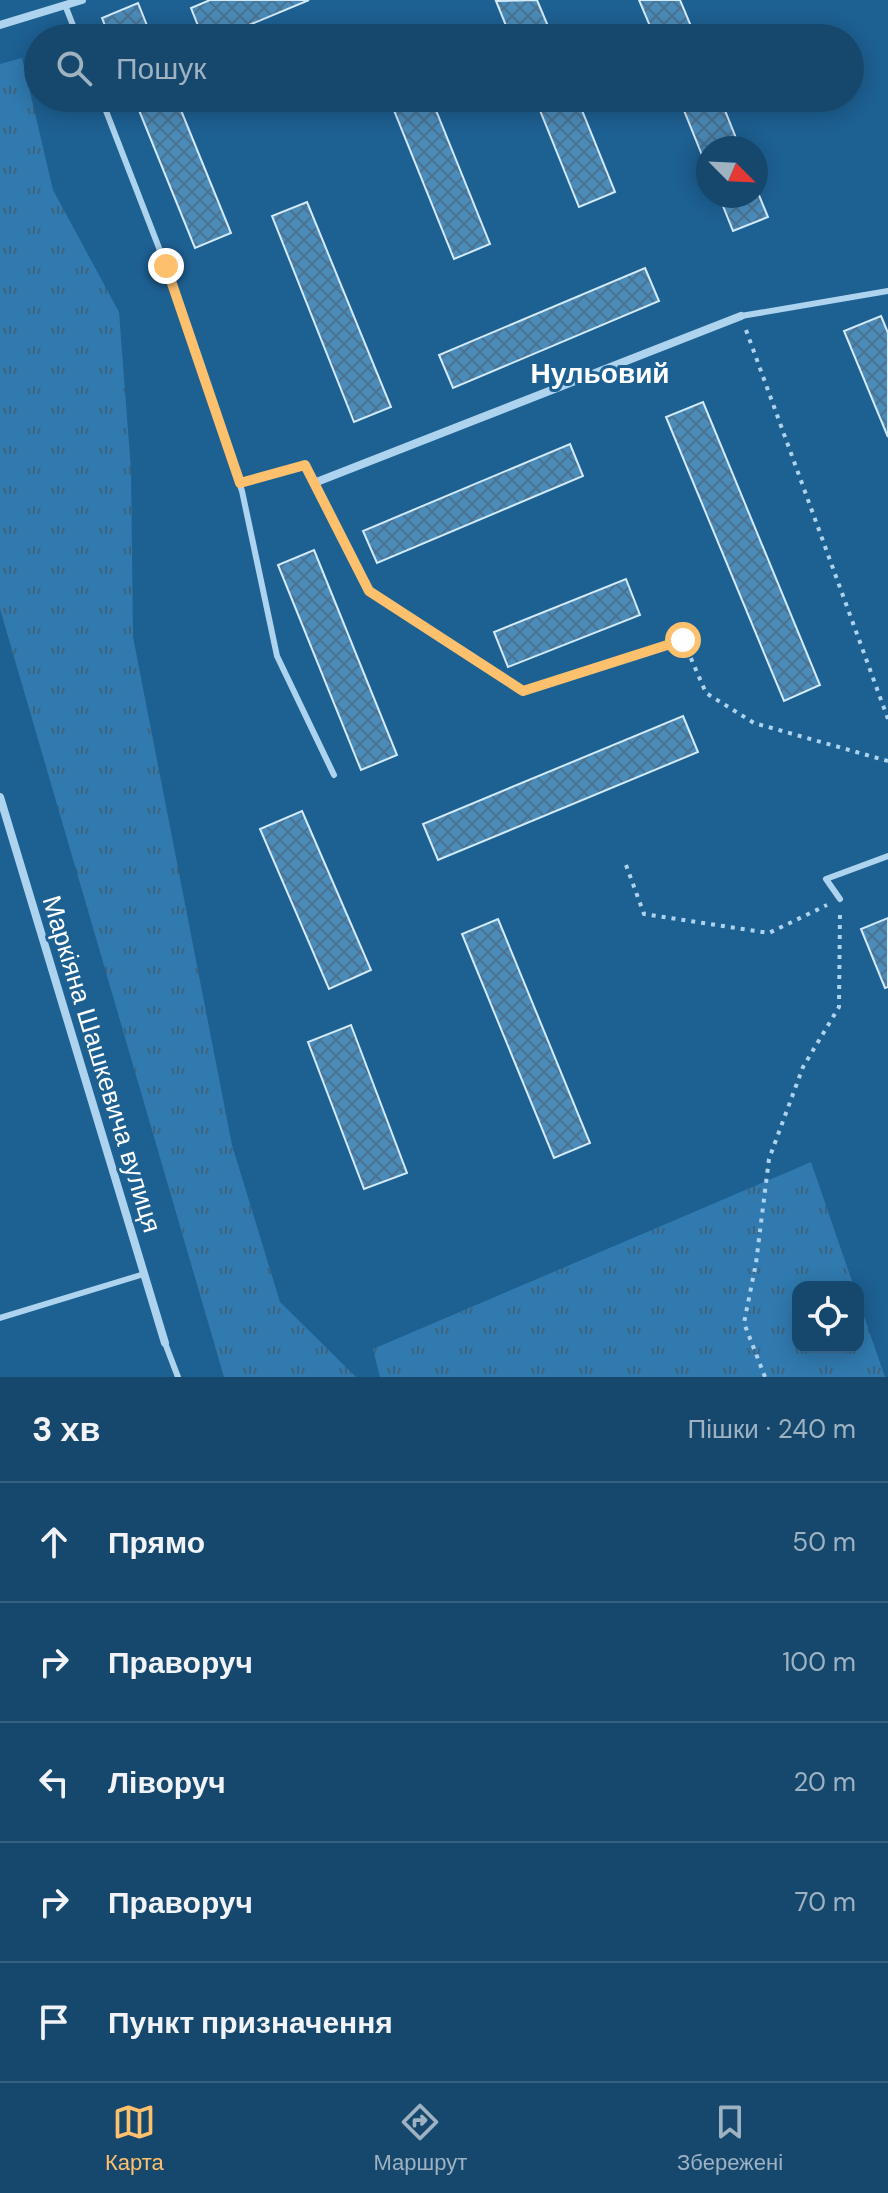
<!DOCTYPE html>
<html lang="uk">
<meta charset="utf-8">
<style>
:root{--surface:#16486e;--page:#235276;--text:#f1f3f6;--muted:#9eb2c2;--line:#356081;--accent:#fdc06c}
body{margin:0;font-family:"DM Sans",sans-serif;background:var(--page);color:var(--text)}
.controls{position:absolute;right:24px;bottom:24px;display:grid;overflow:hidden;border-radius:16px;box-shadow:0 4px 20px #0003}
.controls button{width:72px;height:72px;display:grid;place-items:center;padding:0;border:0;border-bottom:2px solid var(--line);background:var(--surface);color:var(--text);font:40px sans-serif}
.compass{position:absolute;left:696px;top:136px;width:72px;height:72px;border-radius:50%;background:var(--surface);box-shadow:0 4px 20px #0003;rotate:114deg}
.stop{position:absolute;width:24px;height:24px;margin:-18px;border:6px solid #fdc06c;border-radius:50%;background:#fff}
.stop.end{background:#fdc06c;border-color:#fff;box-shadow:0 2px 8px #0008}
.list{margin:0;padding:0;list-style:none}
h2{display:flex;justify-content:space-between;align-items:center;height:104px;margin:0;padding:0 32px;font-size:34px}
h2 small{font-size:26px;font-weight:400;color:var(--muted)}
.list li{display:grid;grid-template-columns:52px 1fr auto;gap:24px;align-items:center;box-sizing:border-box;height:120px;padding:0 32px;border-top:2px solid var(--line)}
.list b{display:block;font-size:30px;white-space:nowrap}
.list em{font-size:26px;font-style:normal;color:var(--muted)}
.icon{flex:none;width:44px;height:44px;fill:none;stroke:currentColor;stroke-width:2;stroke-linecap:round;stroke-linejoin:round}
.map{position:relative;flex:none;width:888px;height:1377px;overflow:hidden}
.search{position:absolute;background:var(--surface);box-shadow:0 4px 20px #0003;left:24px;right:24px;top:24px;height:88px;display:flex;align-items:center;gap:20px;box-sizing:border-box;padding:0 28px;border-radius:44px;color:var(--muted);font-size:30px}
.sheet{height:704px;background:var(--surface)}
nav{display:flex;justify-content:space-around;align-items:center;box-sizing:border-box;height:112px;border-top:2px solid var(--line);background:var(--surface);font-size:22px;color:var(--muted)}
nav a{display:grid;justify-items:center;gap:4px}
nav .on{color:var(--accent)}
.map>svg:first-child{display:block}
.grass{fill:url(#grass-tufts)}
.building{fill:url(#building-cross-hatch);stroke:#d3eafa;stroke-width:2}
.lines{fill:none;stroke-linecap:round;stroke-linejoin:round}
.path{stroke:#add3ee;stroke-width:4;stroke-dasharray:4 6;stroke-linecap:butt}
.lane{stroke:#add3ee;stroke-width:6}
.street{stroke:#add3ee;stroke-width:8}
.route{stroke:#fdc06c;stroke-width:10}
.labels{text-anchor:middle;stroke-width:6;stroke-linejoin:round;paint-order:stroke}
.street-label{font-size:26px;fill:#fff;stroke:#1d6092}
.neighbourhood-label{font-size:28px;font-weight:bold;fill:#fff;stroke:#1d6092}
</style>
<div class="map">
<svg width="888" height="1377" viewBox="0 0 888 1377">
<defs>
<pattern id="grass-tufts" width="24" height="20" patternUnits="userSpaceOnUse" patternTransform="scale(2)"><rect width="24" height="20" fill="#307aaf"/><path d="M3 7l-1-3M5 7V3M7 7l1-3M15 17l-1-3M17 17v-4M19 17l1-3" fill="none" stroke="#3e637e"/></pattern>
<pattern id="building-cross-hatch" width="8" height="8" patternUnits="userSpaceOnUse" patternTransform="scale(2)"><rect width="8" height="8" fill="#4a8bba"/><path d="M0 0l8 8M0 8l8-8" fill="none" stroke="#4b728e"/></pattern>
</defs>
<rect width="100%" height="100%" fill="#1d6092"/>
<path class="grass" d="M22,58L53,190L119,312L131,470L133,637L232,1145L280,1302L356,1377H224L0,609V64Z
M811,1162L854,1287H798V1347H858V1299L885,1377H380L373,1349Z"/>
<path class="building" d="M210,0H309L218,38H203L191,8Z
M537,0L553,38H511L496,1Z
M639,0H680L696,38H655Z
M138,3L152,38H110L102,18Z
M134,98H176L231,233L195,248Z
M389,98H431L490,244L454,259Z
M535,98H577L615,192L579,207Z
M679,98H720L740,148H708V170Z
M756,188L768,217L733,231L719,196H756Z
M307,202L391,407L354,422L272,216Z
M645,268L659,301L453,388L439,355Z
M881,316L888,333V437L844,331Z
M703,402L820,685L784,701L666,417Z
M570,444L583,476L377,563L363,531Z
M314,550L397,755L361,770L278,565Z
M626,579L640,615L508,667L494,632Z
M683,716L698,752L438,860L423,824Z
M302,811L371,970L329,989L260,829Z
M888,918V987L885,988L861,929Z
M498,919L590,1143L554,1158L462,934Z
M351,1025L407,1173L364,1189L308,1042Z"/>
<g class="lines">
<path class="path" d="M746,330L888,719
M252,480L305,465L309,472
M320,494L369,591L523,691L683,640L706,693L754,723L888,761
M626,865L644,914L769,933L827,905
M765,1377L744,1323L756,1263L769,1159L803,1067L839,1007L840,909"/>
<path class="lane" d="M65,5L78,38
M101,98L166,266L242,491L277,656L334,775
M741,316L888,291
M840,899L826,879L888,856
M0,1318L144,1274
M165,1343L178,1377"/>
<path class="street" d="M0,25L82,0
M314,483L741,316
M0,797L165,1343"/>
</g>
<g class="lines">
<path class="route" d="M166,266L240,483L305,465L369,591L523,691L683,640"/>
</g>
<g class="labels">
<g class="street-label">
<text transform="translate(102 1064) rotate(73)" y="9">Маркіяна Шашкевича вулиця</text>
</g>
<g class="neighbourhood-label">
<text x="600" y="383">Нульовий</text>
</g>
</g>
</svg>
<div class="controls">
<button><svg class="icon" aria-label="locate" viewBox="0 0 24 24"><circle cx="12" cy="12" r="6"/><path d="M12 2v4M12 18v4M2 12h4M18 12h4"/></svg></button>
</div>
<svg class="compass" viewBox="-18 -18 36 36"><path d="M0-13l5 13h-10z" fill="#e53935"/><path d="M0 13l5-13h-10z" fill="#9eb2c2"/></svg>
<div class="stop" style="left:683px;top:640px"></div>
<div class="stop end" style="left:166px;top:266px"></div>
<div class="search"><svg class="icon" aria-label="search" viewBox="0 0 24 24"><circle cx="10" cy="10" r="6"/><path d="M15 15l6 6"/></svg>Пошук</div>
</div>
<section class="sheet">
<h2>3 хв<small>Пішки · 240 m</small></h2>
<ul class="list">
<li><svg class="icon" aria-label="ahead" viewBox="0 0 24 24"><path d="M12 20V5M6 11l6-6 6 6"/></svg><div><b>Прямо</b></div><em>50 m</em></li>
<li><svg class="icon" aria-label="right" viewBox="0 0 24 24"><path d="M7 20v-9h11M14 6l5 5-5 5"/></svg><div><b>Праворуч</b></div><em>100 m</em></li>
<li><svg class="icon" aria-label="left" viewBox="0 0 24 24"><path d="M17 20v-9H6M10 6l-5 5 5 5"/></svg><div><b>Ліворуч</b></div><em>20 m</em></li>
<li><svg class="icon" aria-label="right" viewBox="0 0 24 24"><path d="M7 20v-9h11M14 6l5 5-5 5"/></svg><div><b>Праворуч</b></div><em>70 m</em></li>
<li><svg class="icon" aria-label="arrive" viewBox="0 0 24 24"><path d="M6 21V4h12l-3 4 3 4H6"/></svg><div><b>Пункт призначення</b></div></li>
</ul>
</section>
<nav>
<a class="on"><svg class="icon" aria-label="map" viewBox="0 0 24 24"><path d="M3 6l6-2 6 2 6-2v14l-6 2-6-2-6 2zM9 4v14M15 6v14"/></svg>Карта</a>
<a><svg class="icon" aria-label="directions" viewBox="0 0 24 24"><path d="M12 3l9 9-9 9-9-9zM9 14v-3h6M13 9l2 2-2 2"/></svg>Маршрут</a>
<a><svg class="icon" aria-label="saved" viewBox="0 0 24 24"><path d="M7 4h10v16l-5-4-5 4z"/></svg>Збережені</a>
</nav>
